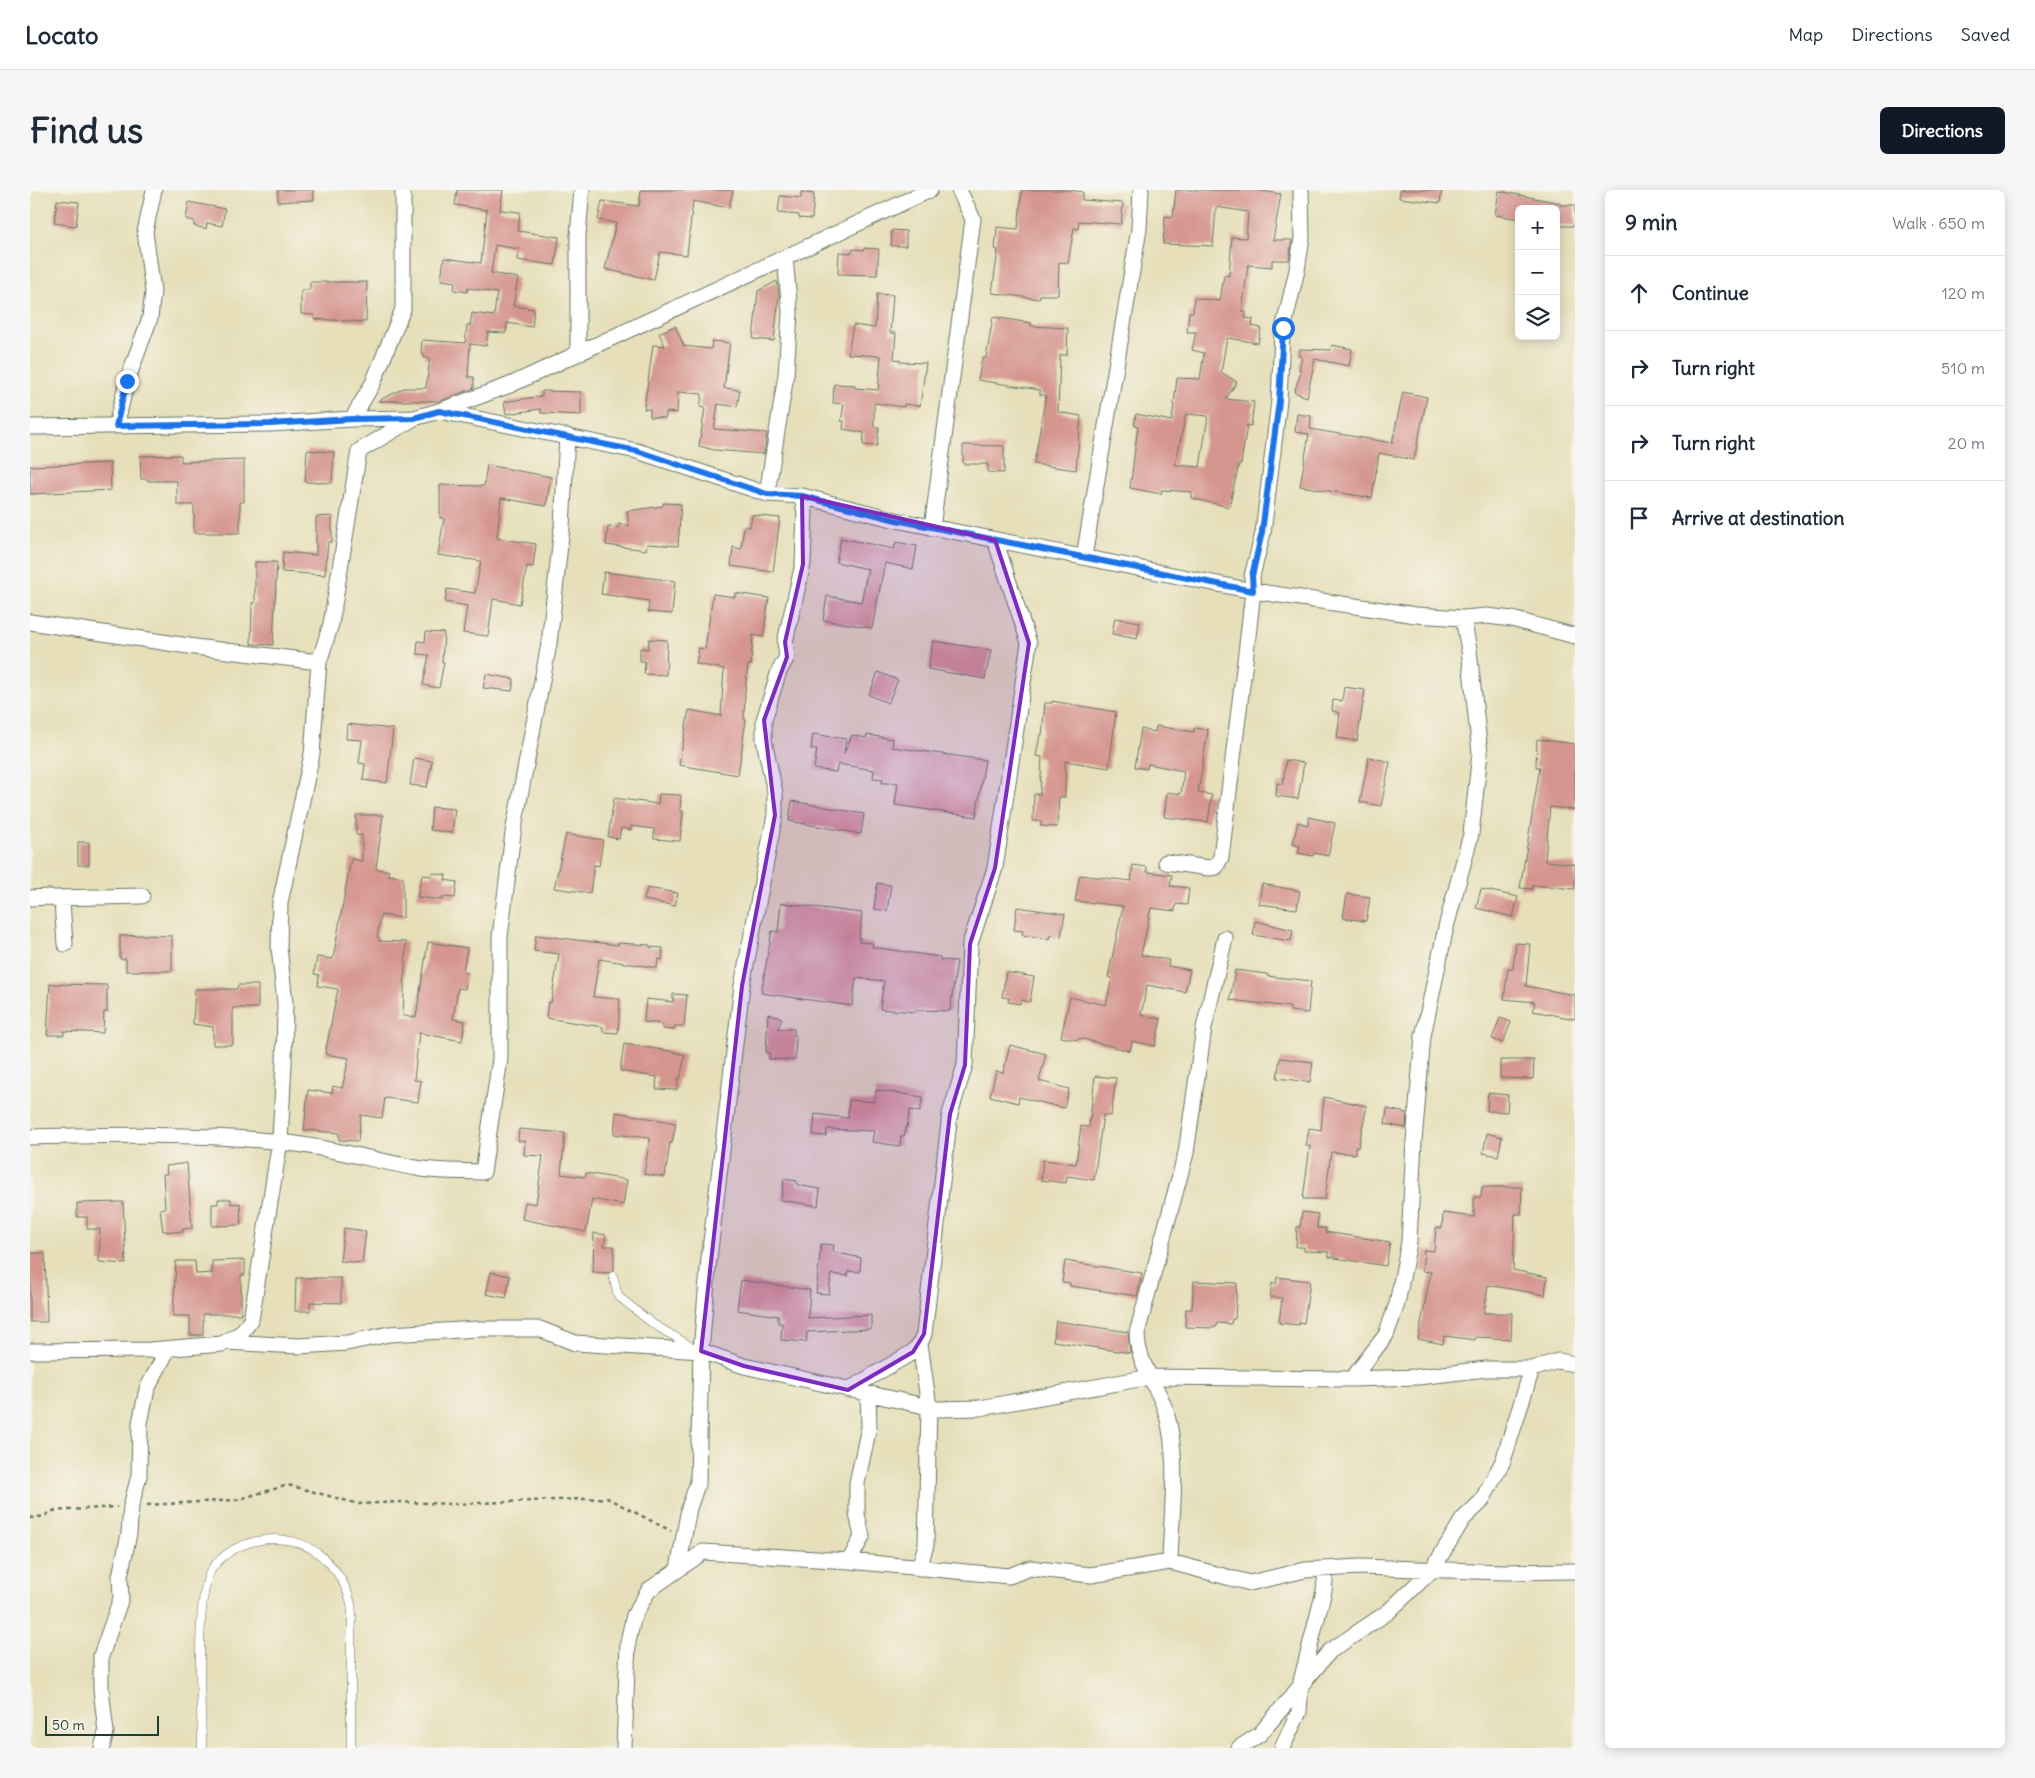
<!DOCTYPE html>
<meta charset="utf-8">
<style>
:root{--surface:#fff;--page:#f6f6f7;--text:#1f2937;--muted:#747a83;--line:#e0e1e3;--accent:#111827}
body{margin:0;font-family:Delius,sans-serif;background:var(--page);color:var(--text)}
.controls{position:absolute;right:15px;top:15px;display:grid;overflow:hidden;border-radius:8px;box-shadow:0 2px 12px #0003}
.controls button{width:45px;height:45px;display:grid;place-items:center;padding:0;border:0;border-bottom:1px solid var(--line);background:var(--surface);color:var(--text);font:25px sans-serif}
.scale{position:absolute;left:15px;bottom:12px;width:114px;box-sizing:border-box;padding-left:5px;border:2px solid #1f3d34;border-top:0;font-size:14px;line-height:18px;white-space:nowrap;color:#1f3d34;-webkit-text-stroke:4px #f7f3e8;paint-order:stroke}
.stop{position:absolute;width:15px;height:15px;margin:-11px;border:4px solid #1a73e8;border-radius:50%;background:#fff}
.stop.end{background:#1a73e8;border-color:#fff;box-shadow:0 1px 5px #0008}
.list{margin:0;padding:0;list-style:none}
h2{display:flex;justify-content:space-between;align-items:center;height:65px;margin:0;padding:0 20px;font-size:21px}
h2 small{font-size:16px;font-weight:400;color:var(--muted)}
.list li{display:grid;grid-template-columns:32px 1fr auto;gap:15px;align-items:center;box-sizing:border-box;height:75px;padding:0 20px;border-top:1px solid var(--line)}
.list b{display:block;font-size:19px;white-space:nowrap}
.list em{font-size:16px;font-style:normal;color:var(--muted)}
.icon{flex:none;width:28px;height:28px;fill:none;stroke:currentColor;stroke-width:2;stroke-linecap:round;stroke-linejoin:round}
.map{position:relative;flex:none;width:1545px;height:1558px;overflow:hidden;border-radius:8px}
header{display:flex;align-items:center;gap:30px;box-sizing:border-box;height:70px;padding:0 25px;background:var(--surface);border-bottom:1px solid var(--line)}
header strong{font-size:24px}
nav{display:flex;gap:28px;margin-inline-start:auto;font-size:18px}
.intro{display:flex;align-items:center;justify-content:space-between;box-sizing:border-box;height:120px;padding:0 30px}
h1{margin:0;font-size:35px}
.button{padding:12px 22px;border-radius:8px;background:var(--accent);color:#fff;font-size:18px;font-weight:700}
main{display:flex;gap:30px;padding:0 30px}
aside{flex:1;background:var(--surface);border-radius:8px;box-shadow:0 2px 12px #0003}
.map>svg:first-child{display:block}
.building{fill:#d59690;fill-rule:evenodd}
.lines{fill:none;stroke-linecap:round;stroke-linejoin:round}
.service-casing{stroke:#657663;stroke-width:9}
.minor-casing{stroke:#657663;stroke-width:17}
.path{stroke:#657663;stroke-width:2.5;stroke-dasharray:4 4;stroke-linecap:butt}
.service{stroke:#fff;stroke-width:8}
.minor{stroke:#fff;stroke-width:15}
.route{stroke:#1a73e8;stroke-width:6}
.marked{fill:#7b2cbf;fill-opacity:0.2;stroke:#7b2cbf;stroke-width:4;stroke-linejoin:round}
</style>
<header>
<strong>Locato</strong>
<nav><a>Map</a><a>Directions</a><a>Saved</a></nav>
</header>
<div class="intro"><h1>Find us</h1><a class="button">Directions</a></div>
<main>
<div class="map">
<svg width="1545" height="1558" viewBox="0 0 1545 1558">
<rect width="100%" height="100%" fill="#f7f3e8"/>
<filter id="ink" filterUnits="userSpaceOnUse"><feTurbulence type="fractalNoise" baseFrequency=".02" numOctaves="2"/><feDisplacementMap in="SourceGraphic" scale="10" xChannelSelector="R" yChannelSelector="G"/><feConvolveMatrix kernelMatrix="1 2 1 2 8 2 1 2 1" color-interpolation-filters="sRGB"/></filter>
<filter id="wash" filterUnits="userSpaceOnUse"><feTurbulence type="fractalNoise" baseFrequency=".0096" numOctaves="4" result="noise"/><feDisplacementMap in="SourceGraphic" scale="20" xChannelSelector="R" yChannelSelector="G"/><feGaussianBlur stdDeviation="1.12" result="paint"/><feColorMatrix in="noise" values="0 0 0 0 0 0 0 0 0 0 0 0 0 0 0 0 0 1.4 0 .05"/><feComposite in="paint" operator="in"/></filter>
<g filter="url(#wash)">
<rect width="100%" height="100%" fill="#e6dfba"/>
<g id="blocks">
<path class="building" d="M248,0H283L284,10L248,12Z
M427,0H473L470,20L490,22L488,41L529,47L525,75L487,70L489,59L465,55L461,83L488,88L483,116L504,119L502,137L477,133L476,143L458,142L456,156L440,154L438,187H444V198L410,211H348L374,198H396L400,168H394V163H391L392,150L435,153L437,135H440L442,123L464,126L467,103L438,98L437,102L424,100L425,92L411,90L414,68L451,73L457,20L425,15Z
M611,0H703L699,18L663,11L657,65L630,62L624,90L575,79L586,33L568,30L572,11L609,16Z
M992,0H1039L1053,2L1052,10L1093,13L1091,34L1049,31L1048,39L1044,38L1038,73L1029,72L1028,105H1010L1009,109L962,103L968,60L965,59L967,37L988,39Z
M1146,0H1225L1251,4L1243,50H1262L1259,70H1242V77L1218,75L1212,122H1216L1215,128L1223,129L1222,136L1231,138L1228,153L1197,148L1191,182L1207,192L1196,209L1224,212L1221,236L1217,235L1211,274H1209L1199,317L1161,308L1162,302L1132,300L1131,304L1100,298L1108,236L1104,235L1106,224L1142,231L1147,188L1170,189L1174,163L1162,160L1166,142H1157L1159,122H1163L1164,108L1190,111L1194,85L1199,86L1202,47L1216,48L1218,22L1186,17L1183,56L1133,54L1135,26L1143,27ZM1156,224L1178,226L1170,277L1145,275Z
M1370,0H1412L1410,13L1369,8Z
M1469,1L1530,13V15H1545V36H1526V19H1489V29L1465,25Z
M771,2L784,4L782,29L769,28V25L748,23L750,6L771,8Z
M27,10L49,12L46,36L24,33Z
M159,12L195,19L192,36L177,33L176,39L164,36V31L156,29Z
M862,40L876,41V56H861Z
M834,58L849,59L847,85L808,84L809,62L822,63L823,59L834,60Z
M747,91L749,106L744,151L723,149L728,101Z
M280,92H337L336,132L284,129V125L271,124V100H280Z
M847,104L863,105L860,143H866L864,169L870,170V172L896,173L890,216L874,214V217L844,213V237H849L847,256L833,255L834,243L813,239L814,231H811L814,214L803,213L804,194L825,195V198L848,200L851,166L818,164L823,135L845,138Z
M963,127L1001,133V136L1038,138L1037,165H1030L1028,222L1051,226L1046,280L1004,274L1016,205H1010V200L948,190L952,168H956Z
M645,136L654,156L681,159L682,151L700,153L694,198L710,200L707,217L688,214L684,239L737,243L734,264L684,260L669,256L675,218L670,217L672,204L648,202L647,223L636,222V228L620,227V219H614L623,155L635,156L629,143Z
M1302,155L1322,159L1319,176L1285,169L1277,207L1264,202L1272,180H1269L1272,167L1269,166L1270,159L1301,160Z
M512,201L551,202V225L511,223V219L476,224L474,212L512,206Z
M1373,202L1397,207L1384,270L1349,263L1342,308L1270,296L1279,244L1265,242L1267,224L1281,226L1280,239L1362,253Z
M933,255L974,256V283L958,282V274H933Z
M277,260L304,262L302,293L275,292Z
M151,265V272L214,270V312H210V343H164V315H147V291H118V289H111L110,266Z
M80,273L81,300L0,304V276Z
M457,275L521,287L516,316L471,308L467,348L506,354L503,377L497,376L490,414L463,409L458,446L433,443L437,416L415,412L417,399L445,403L451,371L408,365L414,328H410V295L454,296Z
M633,313L651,314L648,356L617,354L616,360L576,355L578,337L588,338L589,334L599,336L597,321L633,316Z
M722,325L750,328L743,382L701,376L703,357L711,359L714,336L720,337Z
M302,326V352H298L295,385L252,382L253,362L286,365V327Z
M811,348L864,359L866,352L887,356L883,379L855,373L842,438L793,430L797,406L831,412L838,379L806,372Z
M225,372H247L243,455L221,454L222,413H225Z
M574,382L645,391L642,424L618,422L619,411L571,404Z
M705,403L739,408L733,447L723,445L721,475H718L715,501L714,529L716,530L708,585L649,575L659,520L691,526L694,479L666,474L669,458L675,459L683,404L705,407Z
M1085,428L1110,432L1107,449L1082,444Z
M396,442L414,443L412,472H414L409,498L393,495L399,465L387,464L388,451L395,452Z
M619,449L637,450L636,485L614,484L615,471H610V458L618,459Z
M903,451L961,460L955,489L898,479Z
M848,482L868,490L858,513L839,505Z
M456,484L484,489L482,501L453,498Z
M1314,497L1335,500L1327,551L1307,548L1310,523L1302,521L1303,510L1312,511Z
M1022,511L1086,522L1079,578L1035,571V607H1029L1027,637L1011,636V631H1003L1004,604H1010L1012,567L1006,566L1010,545H1012L1015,513H1022Z
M317,534L363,539L357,593L333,590L335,574L329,573L332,550L316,549Z
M1126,536L1164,542V538L1178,540L1168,603L1182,605L1178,632L1134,627L1137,602L1151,604L1154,581L1118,574L1117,579L1105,577L1111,539L1125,542Z
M783,544L816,549L814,563L822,545L836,548L837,545L863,549L862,557L955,570L946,627L865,615L868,593H852L853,589L843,588L844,580L808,574L806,582L784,579L787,559H781Z
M1507,549L1545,554V620L1520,617L1515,671L1545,674V699L1503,695L1502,699L1490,698L1510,577H1506Z
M1339,567L1360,572L1351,616L1330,612Z
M384,568L402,571L397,597L380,595Z
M1256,570L1274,573L1268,609L1246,606L1247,593L1253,594Z
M629,604L651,605L650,621H653L650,651L624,649V639L601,636V640L591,638L589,649L578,647L584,608L628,614Z
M762,611L834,624L831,644L759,631Z
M402,617L425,619L422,643L400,640Z
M326,625H353L346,679L359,681L358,685L373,687V728L351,725L347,747L349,748V751L376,752L373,826L386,827L398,752L437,758L433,782L437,783L435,799L428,798L423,829L435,831L432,851L389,843L384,890L391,891L388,912L355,908L352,928L331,925L328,951L309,950V943L274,940L278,900L302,903L303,896L312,898L319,868L295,864L308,799L288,796L289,785L284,784L287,767L303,769L321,669L332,671V645H326Z
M1279,627L1305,633L1298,666L1284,663L1283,666L1268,663L1270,656L1263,654L1268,632L1278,635Z
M536,644L573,650L569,676L564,675L560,703L524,698Z
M48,652H59V675H48Z
M1103,675L1117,677V682L1142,685L1140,696L1159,698L1157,715L1146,714L1145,721L1121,718L1111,765L1139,770L1138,776L1160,780L1155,802L1117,795L1111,825L1131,829L1125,856L1102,851L1100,861L1049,848L1048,850L1031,847L1040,807L1076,815L1082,788L1078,787L1093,716L1045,711L1050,685L1101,691Z
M403,683L416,685L415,690L427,692L425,708L413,707V710L387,707L392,685L402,686Z
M847,693L861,695L857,721L844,719Z
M1232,694L1270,701L1267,719L1229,714Z
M617,698L648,703L645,716L614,710Z
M1451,699L1488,707L1483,727L1446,718Z
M1317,704L1340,707L1336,731L1313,728Z
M751,713L832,723L829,752L843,753L842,757L910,767V770L927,771L920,821L886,820V822L850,819L854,791L826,788L822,816L731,803L742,741L748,742Z
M987,717L1035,724L1031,747L1020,745L1019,749L992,745L993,741L984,740Z
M1225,731L1263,740L1261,751L1223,745Z
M114,745L142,746V781H96V769H90V746Z
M506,745L588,755V753L620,755V757L633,758L632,770L628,769L627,778L569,769L563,807L590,809L588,843L573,842V837L516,828L518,812L521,813L529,764L504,761Z
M1486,753L1500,754L1496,796L1545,805V829L1503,821L1505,812L1474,809L1478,779H1483Z
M1205,780L1237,784V786L1281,791L1278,823L1260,821V817L1200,810Z
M976,782L1004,787L1000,812L991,810L990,814L978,812L979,808L972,807Z
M20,794L77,795V822H74L73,843L34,841V845H17Z
M208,795H228V818H203V855H183V837L163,834L165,799H207Z
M643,804L657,805L654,836H645L644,840L633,839V834L614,832L616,809L643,812Z
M738,824L752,828L748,839H764V846H766L765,870L739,869V863H736Z
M1470,828L1481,832L1473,853L1462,849Z
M594,854L640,861L655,865L650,889L648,888L647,900L626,899L627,887L590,881Z
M980,855L1016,864L1009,891L1039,899L1034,918L989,907L988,913L960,906L966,881L973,883Z
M1250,868L1283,872L1280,892L1247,888Z
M1470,870H1504L1503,889L1470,888Z
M1065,886L1086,888L1081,926L1073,925L1064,990L1037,986L1036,993L1011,990L1013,970L1046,974L1051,936L1059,937Z
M846,900L893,907L890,922L880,920L877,937H876L874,946H871L870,956L842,952L844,941L797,939L796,946L783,945L785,924L818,928L819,910L844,912Z
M1458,903L1478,905L1477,922L1457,921Z
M1294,907L1337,916L1328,957H1325V964L1301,962L1295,1009H1273L1280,956H1276L1279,938L1291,940Z
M1357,919L1377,923L1376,938L1355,934Z
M586,922L646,933L642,953H640L635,987L614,984L620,948L584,944Z
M489,939L535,943L531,984L555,987L556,983L597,990L593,1015L562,1009L556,1042L492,1029L495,1012L506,1014L513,966L494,965L495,951H488Z
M1457,943L1472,947L1468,966L1453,963Z
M157,973L162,1038L153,1039V1042L133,1041L130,1019L135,1018L133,984H137L136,976Z
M754,989L767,991V995L790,999L788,1016L751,1010Z
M1452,997H1492L1491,1024H1485L1483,1080L1517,1087L1515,1105L1458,1095L1454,1123H1482L1481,1149L1446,1147L1445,1150L1414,1146L1413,1154L1388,1149L1401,1082L1392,1081L1394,1060L1404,1061L1406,1038H1412L1413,1023L1444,1027V1007H1451Z
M188,1009H201V1014L210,1013L211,1035L182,1036V1014H188Z
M93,1012L96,1074L69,1072L70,1039H57V1027H47V1013Z
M1272,1022L1288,1024L1287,1038H1296L1295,1042L1360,1052L1356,1076L1299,1067V1062L1274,1061V1057H1266L1267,1037H1270Z
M314,1038L336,1041L332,1073L310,1071Z
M564,1043L576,1045L574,1056H584V1081L579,1083L563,1082Z
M791,1054L804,1055L803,1062L831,1068L830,1082L818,1081V1086L801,1084L799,1104L786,1103Z
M0,1063H15L17,1132H0Z
M215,1070V1085H211V1124H173V1145H160V1126H143L146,1071H165L166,1084L182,1083V1071Z
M1035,1071L1112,1083L1107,1106L1040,1096V1093L1032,1092Z
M461,1082L480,1086L476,1108L456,1104Z
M1247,1087L1280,1091L1274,1133L1269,1132V1135L1249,1133L1252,1108L1240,1107L1242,1093L1246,1094Z
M266,1088H311V1113L280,1112V1121H265Z
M711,1090L780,1100L778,1128L841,1125V1139L777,1142L776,1152L751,1150L752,1133H748V1126L707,1120Z
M1164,1091L1207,1093L1205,1129H1202L1201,1134L1187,1133L1186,1137L1182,1138L1155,1137L1156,1119H1162Z
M1026,1131L1098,1142L1100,1163L1023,1151Z"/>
</g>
</g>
<g filter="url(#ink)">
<use href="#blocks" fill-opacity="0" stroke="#657663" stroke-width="1"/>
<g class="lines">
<g class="service-casing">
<path id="service" d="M583,1086L588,1106L623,1134L664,1158
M172,1558C172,1521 163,1404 183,1377C202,1353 237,1344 265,1352C291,1359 313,1384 320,1410C324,1422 321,1439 321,1452C321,1487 321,1523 321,1558"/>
</g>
<g class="minor-casing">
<path id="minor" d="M548,163V45L552,0
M409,221L607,261L737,304L772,306L866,330L1223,401L1386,425L1433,428L1457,426L1482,429L1545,446
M322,229L343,193L373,119V0
M86,236L97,191L120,128L123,101L115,42L124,0
M0,237L240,234L322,229L384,228L409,221L480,195L900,0
M737,304L756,185L760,122L755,67
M772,306L775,323L773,374L755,452L757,467L749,481L734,530V550L745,603V625L712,796L679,1068L671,1161L714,1176L908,1219L950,1218L1120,1187L1322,1189L1388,1187L1456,1179H1502L1528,1171L1545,1174
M902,338L943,29L929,0
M1054,367L1109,39L1111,0
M0,432L165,457L289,472
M1136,672L1179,678L1186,677L1191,667L1218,446L1223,401L1222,386L1233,343L1249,211L1252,144L1267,80L1272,48L1271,0
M0,708L20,707L32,712L35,754
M26,708L112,706
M0,947C82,945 169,943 251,952C299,957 345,971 392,979C412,982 433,981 453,982L470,869V747L483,643L519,454L532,337L537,246
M196,1152L269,1156L317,1153L359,1144L449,1139H510L545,1153L671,1161L668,1292L659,1318L648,1379
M0,1161L120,1160L192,1154L211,1143L221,1130L250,951L254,873L255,813L249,757L250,713L282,564L289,472L301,434L329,261L384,228
M1322,1189L1356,1145L1367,1114L1379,1052L1384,951L1393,846L1416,737L1441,644L1450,563L1439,460L1433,428
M818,1200L883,1162L890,1154L894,1144L920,924L935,875L940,754L965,678L999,453L965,350
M819,1371L832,1347L827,1324V1293L839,1237L838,1205
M1140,1372C1141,1323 1150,1269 1136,1222C1127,1193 1107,1174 1107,1143L1156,963L1174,838L1195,748
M889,1378L896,1355L899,1217L890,1154
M72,1558L76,1542L71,1499V1466L91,1408L90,1386L99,1344L101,1316L109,1286L110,1233L117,1199L138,1159
M594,1558L598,1452L604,1425L619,1400L673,1362L819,1371L979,1386L1000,1378L1061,1385L1140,1372L1220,1393L1275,1380L1330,1377L1474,1382L1545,1381
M1209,1558L1230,1544L1300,1461L1358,1422L1402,1380L1433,1329L1451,1312L1473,1271L1502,1179
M1252,1558L1269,1522L1271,1491L1294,1401L1296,1379"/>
</g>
<path class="path" d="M117,1315L206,1310L258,1295L329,1314L370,1312L423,1314L577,1308L641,1341
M0,1328L15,1326L21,1321L87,1317"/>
<use href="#service" class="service"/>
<use href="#minor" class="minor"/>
</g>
</g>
<g class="lines" filter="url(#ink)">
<path class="route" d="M97,191L86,236L240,234L322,229L384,228L409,221L607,261L737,304L772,306L866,330L1223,401L1222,386L1232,342L1249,211L1253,138"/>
</g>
<path class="marked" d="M772,306L965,350L999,453L965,678L940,754L935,875L920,924L894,1144L883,1162L818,1200L714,1176L671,1161L712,796L745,625L734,530L757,467L755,452L773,374Z"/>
</svg>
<div class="controls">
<button>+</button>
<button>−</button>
<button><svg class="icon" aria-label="layers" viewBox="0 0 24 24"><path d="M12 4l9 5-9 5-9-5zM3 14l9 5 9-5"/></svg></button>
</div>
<div class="scale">50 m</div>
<div class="stop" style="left:1253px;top:138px"></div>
<div class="stop end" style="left:97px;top:191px"></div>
</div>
<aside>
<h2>9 min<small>Walk · 650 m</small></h2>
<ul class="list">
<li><svg class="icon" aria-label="ahead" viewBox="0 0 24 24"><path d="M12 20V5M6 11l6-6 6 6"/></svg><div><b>Continue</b></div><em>120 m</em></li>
<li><svg class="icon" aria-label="right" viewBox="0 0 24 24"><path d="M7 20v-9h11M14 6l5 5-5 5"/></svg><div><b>Turn right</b></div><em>510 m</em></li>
<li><svg class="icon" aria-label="right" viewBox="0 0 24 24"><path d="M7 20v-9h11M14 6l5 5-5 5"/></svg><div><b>Turn right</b></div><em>20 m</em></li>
<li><svg class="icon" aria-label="arrive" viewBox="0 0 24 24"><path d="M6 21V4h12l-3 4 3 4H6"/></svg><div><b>Arrive at destination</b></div></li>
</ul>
</aside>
</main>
